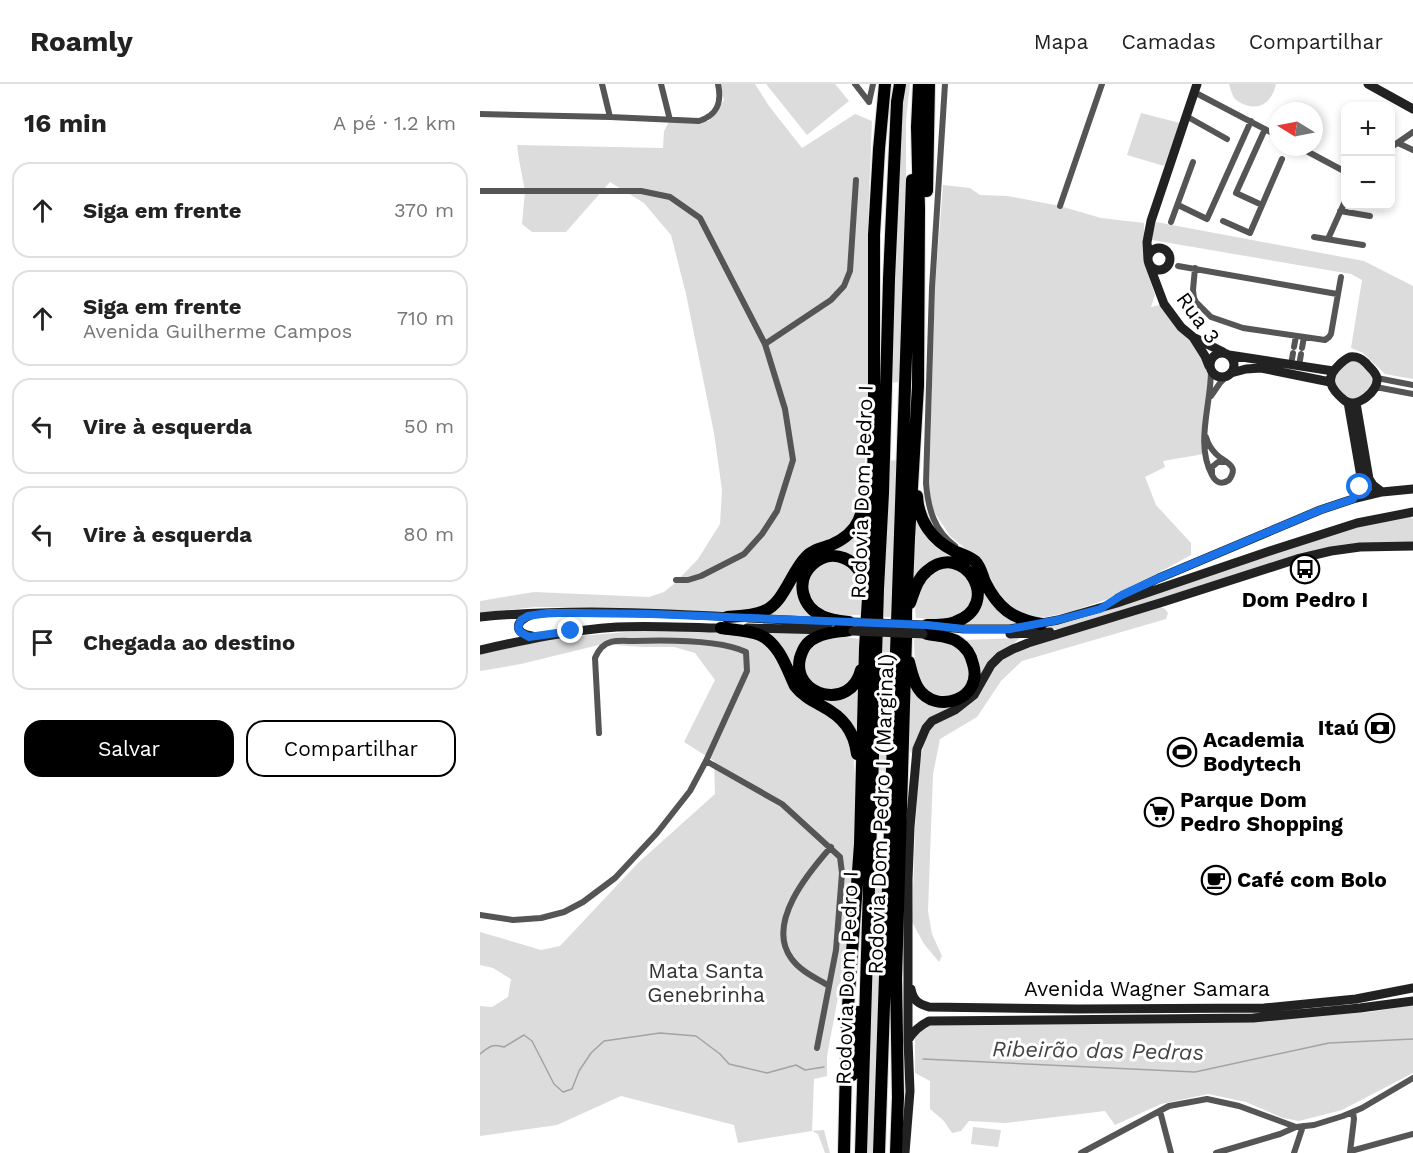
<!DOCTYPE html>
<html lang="pt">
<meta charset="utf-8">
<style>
:root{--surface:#fff;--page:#f2f2f2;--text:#222;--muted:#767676;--line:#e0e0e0;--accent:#000}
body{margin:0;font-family:"Work Sans",sans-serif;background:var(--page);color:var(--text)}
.controls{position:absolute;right:18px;top:18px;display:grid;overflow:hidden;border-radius:12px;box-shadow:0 3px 9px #0003}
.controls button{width:54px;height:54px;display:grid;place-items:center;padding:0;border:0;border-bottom:2px solid var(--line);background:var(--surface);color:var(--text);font:30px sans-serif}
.compass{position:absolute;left:789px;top:18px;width:54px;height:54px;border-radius:50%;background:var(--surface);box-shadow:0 3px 9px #0003;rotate:280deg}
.stop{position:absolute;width:18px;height:18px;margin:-14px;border:4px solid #1a73e8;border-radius:50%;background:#fff}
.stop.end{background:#1a73e8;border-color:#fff;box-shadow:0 2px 6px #0008}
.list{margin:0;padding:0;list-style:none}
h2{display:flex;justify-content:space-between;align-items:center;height:78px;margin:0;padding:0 24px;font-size:26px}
h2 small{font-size:20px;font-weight:400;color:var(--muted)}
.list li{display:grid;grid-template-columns:39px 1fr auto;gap:18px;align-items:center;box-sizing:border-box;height:96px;margin:0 12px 12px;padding:0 12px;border:2px solid var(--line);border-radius:18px}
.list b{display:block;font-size:22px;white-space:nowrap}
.list p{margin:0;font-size:20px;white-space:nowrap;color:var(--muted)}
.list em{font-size:20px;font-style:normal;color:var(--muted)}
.actions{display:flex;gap:12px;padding:18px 24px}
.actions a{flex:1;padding:14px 0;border:2px solid var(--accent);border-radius:18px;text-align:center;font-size:21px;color:var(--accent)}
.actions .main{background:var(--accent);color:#fff}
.icon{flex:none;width:33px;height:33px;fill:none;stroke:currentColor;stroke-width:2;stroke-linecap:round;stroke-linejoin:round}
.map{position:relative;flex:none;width:933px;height:1069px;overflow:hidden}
header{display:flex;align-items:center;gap:36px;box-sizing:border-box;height:84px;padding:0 30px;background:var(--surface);border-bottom:2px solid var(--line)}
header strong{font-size:28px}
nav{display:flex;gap:33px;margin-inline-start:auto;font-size:21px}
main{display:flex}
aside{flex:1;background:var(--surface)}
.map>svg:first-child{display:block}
.green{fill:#dcdcdc}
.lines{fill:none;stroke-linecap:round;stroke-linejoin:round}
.stream{stroke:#a3a3a3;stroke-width:1.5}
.highway-casing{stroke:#dbdbdb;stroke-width:14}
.street{stroke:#555;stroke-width:6}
.secondary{stroke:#222;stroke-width:9}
.highway{stroke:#000;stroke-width:12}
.secondary-bridge{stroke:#222;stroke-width:9}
.route{stroke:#1a73e8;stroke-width:8}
.labels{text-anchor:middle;stroke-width:6;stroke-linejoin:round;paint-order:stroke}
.street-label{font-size:21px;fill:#000;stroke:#fff}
.poi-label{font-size:21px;font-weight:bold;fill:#000;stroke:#fff;text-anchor:start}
.park-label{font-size:21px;fill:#333;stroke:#fff}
.water-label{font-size:22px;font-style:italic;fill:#444;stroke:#fff}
</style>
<header>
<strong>Roamly</strong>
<nav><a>Mapa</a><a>Camadas</a><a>Compartilhar</a></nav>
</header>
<main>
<aside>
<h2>16 min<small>A pé · 1.2 km</small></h2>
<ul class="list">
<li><svg class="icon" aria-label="ahead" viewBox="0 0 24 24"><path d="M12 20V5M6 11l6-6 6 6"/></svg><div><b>Siga em frente</b></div><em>370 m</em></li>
<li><svg class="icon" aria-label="ahead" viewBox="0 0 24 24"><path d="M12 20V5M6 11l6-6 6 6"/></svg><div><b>Siga em frente</b><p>Avenida Guilherme Campos</p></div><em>710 m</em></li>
<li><svg class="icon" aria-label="left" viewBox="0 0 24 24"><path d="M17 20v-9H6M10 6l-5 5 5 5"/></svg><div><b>Vire à esquerda</b></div><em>50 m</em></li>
<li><svg class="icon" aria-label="left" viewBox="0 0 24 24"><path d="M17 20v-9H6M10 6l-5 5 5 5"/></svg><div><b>Vire à esquerda</b></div><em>80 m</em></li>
<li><svg class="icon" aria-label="arrive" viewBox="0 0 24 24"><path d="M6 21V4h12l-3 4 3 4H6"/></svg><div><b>Chegada ao destino</b></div></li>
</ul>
<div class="actions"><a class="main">Salvar</a><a>Compartilhar</a></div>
</aside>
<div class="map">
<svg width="933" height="1069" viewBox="0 0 933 1069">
<rect width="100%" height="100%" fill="#fff"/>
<path class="green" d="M240,0H275L289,22L322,64L375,30L392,37L387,161L389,318L381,431L369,449L332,468L298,515L271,531L175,525L56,523L0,529V517L54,508L169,513L184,508L195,499L218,475L240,440L242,406L234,349L206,210L191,151L164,119L130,98L86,148H52L42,140L45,107L39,76L37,61L183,64L184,47L190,36L229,37L244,16Z
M286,0H355L369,17L327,51Z
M424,0H430L426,37V136L423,165L419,298L410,299L412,206Z
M749,0H796C793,15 782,27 766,21C762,20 757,17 754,14C752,10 750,4 749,0Z
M661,29L700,39L684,82L647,71Z
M463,101L490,104L500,111L528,112L580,122L621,134L664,139L665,181L675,211L671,223L684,220L729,282L724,370L683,377L685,383L665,393L676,421L711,459V471L634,513L590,528L566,533L552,532L529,523L521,516L498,474L471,453L452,425L449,400L455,203Z
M671,137L884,177L933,202V295L905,290L883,269L871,264L882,196L871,190L672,156Z
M868,277H880L894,295L892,302L878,315L867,314L854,300V292Z
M414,376L418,378L412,533H401L408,378Z
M437,429L492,478L538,540L531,541H479L499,524L482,478L437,492L434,491Z
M929,430L933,435V457L929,461L848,466L595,542L571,546L570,542L876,441Z
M387,432L385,489L360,471L322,491L334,533L288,531L317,490L379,446Z
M358,476C362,478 368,480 371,483C383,497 381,515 381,531C368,531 355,532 343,527C328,520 320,500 331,487C338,479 349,478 358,476Z
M463,482L477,483L494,503C493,508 494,514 492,518C484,540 454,535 436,534L435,526L441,498Z
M681,523L685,525L688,529L686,535L542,577L521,597L497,633L460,655L453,690L448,827L452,850L462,872L459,878L444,860L432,838L435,744L440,676L445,656L452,641L505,597L522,574L552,559Z
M181,545L281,551L348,625L372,649L377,723L367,865L347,972V992L334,995L332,1047L344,1046L350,1069H345L338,1050L332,1047L258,1059L254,1041L141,1012L77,1041L0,1052V922L12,923L28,913L31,895L13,884L0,881V848L61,866L80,862L158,779L235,710L234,677L204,658L235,596L215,569L194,563H163L123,560L41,580L0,587V570L77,554Z
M336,547L318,570L335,610L380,602L378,650L327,610L288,549Z
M358,552L379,555L380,581L371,601C366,603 359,608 354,608C333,609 317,588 327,569C327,568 330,562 331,561C338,554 349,553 358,552Z
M402,552H412L407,687L398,686Z
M539,554L483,618L458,629L448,636L437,654L432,670L427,662L430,599L460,621L497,597L483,556Z
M434,555H446L479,562L490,574L492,593L486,608C481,609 477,612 472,613C437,621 434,580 434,555Z
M395,765L405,766L395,1069H386Z
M933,921V989L862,1026L819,1037L803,1034L766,1018L728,1010L681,1020L635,1041L625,1027L525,1039L489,1037L481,1047L472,1049L464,1037L450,1025V997L435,989V953L446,941L770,937L890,928Z
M493,1043L521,1046L518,1063L491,1060Z"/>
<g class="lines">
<path class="stream" d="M0,970C9,963 12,959 24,963L44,951L52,957L74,1000L83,1008L92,1005L99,987L111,969L124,957L180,949L216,952L240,970L249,980L287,989L316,981L325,986L344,983
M443,975L715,988L849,959L933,955"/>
<g class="highway-casing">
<path id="highway" d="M447,107L449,0
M437,412C438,436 452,456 474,467C481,470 489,472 495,477C501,483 502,491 505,498C518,524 532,535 561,540
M430,519C434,508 437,495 447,487C484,455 524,521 475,538C467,541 456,541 447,541
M247,533C259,532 272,532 284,527C304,519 311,488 326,473C332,466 342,464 351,461C383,447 383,427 385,396
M369,538C360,537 350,536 342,532C322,523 315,497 332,481C352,462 380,475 385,501
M241,544C253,546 268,546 280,551C299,559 307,585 315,602C323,612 331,616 342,622C363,633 374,647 377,670
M369,546C358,548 346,548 337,553C327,557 323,564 320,574C311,612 371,628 381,586
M429,578C431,586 433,596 438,604C456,632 504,615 493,580C491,571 486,563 478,558C470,552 456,552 447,550
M372,991L378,928
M364,1069L367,936L380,760L385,564L390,480L393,404L394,336V151L399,65L405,0
M381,1069L398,505L403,409L409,195L417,18L420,0
M399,1069L432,96
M416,1069L418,1013L416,894L426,554V529L429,454L438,302L439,125L437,43L439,0"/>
</g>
<path class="street" d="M122,0L130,33
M181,0L190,36
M375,0L389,18
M465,0L452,204L446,399C448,424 454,447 475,462
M714,8L798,52
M389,18L393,0
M0,30L130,33L219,37C238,31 242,18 238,0
M706,32L747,55
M918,59L933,66
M819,63L862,86H866
M910,64L933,48
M0,107H161L190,113L220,134L285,260L305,325L313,376L297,427L282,450L264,470L221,492L208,496H196
M698,121L727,135L771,37
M782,121L756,109L785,45
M580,122L622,0
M860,127L890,132
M743,137L770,149L802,75
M691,138L713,78
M834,153L883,161
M848,155L866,115
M698,182L857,210
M715,184L713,206L714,214L716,218L731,233L763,244L845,256L849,253L851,250L861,193
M285,260L351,216L364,202L370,187L376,96
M814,263L816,252
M822,264L824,253
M811,281L813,269
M819,282L821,270
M731,287C731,321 715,360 732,391
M897,294L933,301
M894,304H901L933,310
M731,312L740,299L747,292
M726,353C728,360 731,365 736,370C745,379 760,381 749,396C742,401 736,399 732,391V383L738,378H746
M226,677L302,720L360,773L362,789L356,866L337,964
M0,831L33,836L61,834L84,828L103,818L135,794L177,749L210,707L226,677L267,587L266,568C240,556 184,556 154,557C147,557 138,556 131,558C122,560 118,567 115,574L119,649
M349,902C336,894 320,887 311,874C286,839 328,789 351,763
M680,1027L691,1069
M871,1067L933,1050
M870,1068L874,1035L873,1028
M601,1069L689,1022L727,1015L759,1022L816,1043L834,1041L863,1032L882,1024L933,994
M736,1069L800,1050L816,1043
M814,1069L823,1042"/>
<path class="secondary" d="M888,0L933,25
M668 175a11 11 0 1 1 22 0a11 11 0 1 1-22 0Z
M668,176L667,158L671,137L717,0
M669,180L684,220L701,243L713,253L725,272L729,282
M715,254L743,268
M730 281a12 12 0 1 1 24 0a12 12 0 1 1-24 0Z
M749,271L853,287
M870,273C877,272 881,274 886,279C890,284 896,288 897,294C899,307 876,326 864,316C851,305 844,295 859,281C862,278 865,275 870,273Z
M751,289L766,285L781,284L850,298
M868,318L881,393L878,407L873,415
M876,319L889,395L893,401L902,408
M638,514L679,494L840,426L873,415L902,408L933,405
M51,531C34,537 34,550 52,552
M0,533C82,525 169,528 251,533
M268,534L350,538
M464,543L484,545H530L578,536L637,519L796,465L877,439L933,428
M267,544L349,546
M530,550L570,548
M0,566C45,556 90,546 137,543C173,541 211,544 247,544
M431,905C433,917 439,920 449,923L598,925L784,924L876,915L933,904
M428,956C434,947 439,942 449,937L773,934L880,924L933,917
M425,1069L430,1007L428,956V795L430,743L437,665L446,644L452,637L475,626L494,611L511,581L520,572L533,565L548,559L683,518L817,475L851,467L880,463L933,462"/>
<use href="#highway" class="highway"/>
<path class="secondary-bridge" d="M373,538L444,541
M373,547L443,550"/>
</g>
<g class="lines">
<path class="route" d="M91,547L49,553L40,548L38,543L41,536L48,532L68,529H95L171,530L447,541L484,545H530L578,536L620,525L642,511L679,494L840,426L873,415L880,403"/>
</g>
<defs>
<g id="bus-ring" transform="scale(1.5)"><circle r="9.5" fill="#fff" stroke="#000" stroke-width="1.5"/><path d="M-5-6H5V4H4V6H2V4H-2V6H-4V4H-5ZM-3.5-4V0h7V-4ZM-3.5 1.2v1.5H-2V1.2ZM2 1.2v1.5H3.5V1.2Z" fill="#000"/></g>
<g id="bank-ring" transform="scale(1.5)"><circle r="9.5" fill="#fff" stroke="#000" stroke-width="1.5"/><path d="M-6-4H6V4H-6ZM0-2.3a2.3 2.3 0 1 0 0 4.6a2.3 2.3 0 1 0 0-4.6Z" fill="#000"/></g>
<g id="stadium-ring" transform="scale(1.5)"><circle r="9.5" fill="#fff" stroke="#000" stroke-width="1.5"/><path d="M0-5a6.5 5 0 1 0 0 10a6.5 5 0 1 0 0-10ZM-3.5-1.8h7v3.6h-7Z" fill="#000"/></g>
<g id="supermarket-ring" transform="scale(1.5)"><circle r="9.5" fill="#fff" stroke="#000" stroke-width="1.5"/><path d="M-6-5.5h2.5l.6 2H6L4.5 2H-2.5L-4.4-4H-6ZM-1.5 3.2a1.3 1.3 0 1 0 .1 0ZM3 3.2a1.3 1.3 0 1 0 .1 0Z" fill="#000"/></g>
<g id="cafe-ring" transform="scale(1.5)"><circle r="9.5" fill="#fff" stroke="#000" stroke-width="1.5"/><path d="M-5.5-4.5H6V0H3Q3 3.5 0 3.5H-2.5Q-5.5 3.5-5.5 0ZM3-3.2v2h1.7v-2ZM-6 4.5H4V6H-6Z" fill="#000"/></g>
</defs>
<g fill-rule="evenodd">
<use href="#bus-ring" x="825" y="485"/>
<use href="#bank-ring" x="900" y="644"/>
<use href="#stadium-ring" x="702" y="668"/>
<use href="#supermarket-ring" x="679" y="728"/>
<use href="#cafe-ring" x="736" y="796"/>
</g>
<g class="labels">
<g class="street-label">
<text transform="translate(718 234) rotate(54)" y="7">Rua 3</text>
<text transform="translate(382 408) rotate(-88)" y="7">Rodovia Dom Pedro I</text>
<text transform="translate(401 730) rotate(-88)" y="7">Rodovia Dom Pedro I (Marginal)</text>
<text transform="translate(367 894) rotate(-88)" y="7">Rodovia Dom Pedro I</text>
<text x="667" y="912">Avenida Wagner Samara</text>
</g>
<g class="poi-label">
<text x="825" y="523" text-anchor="middle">Dom Pedro I</text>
<text x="879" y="651" text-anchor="end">Itaú</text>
<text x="723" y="663">Academia<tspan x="723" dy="24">Bodytech</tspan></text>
<text x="700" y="723">Parque Dom<tspan x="700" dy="24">Pedro Shopping</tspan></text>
<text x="757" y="803">Café com Bolo</text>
</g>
<g class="park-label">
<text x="226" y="894">Mata Santa<tspan x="226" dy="24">Genebrinha</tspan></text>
</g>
<g class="water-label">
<text transform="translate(618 966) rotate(1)" y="8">Ribeirão das Pedras</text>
</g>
</g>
</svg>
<div class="controls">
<button>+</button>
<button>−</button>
</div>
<svg class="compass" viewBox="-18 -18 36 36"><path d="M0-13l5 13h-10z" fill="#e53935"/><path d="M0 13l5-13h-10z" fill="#767676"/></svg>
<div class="stop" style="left:880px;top:403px"></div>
<div class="stop end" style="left:91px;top:547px"></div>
</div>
</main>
